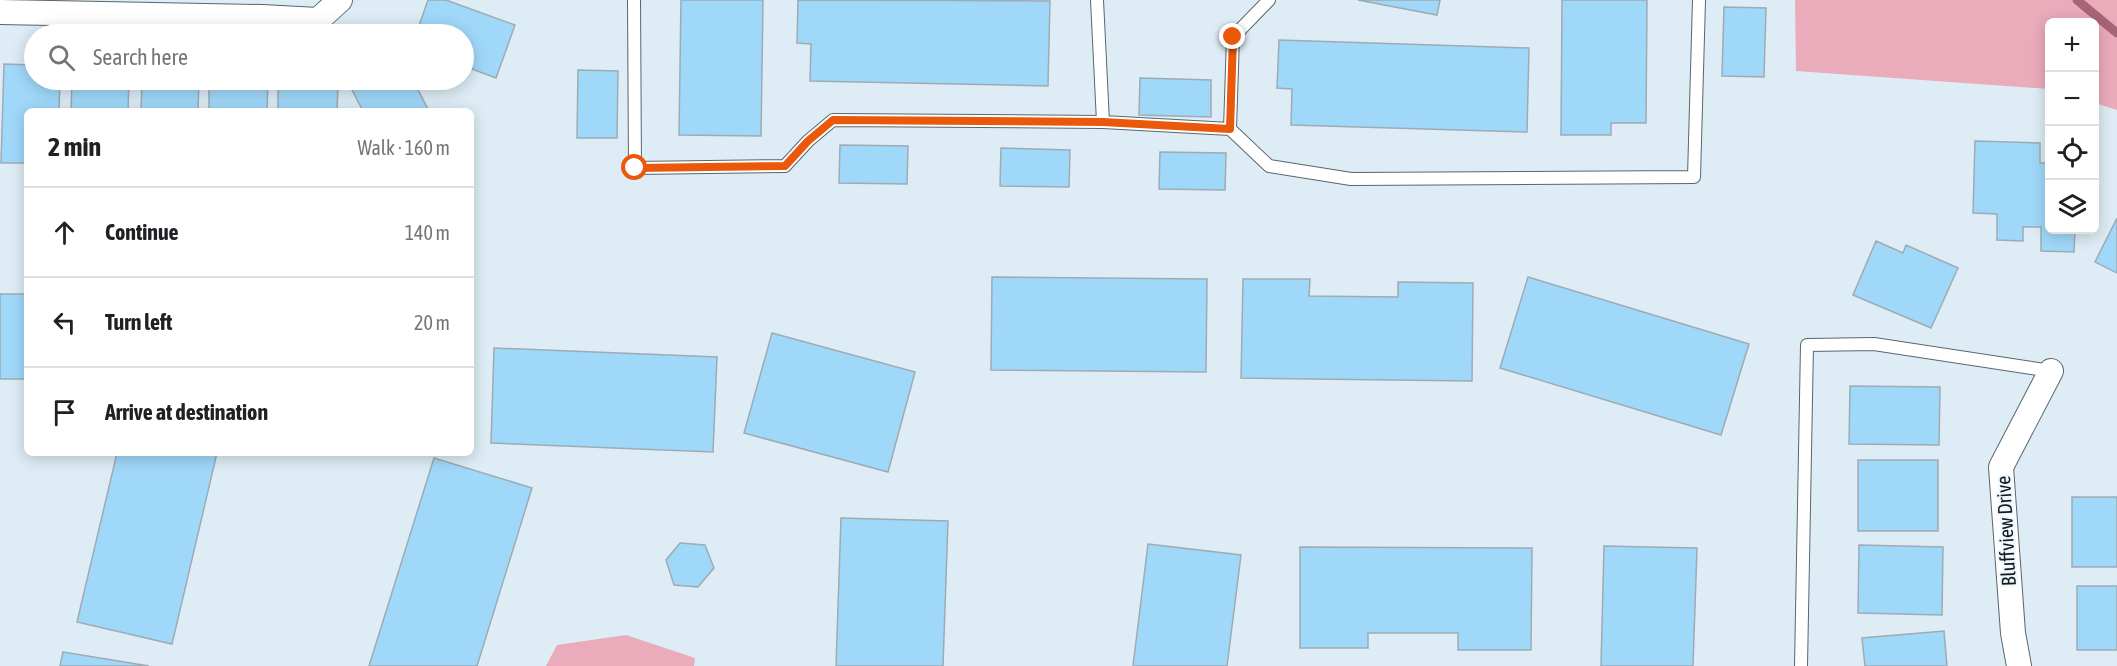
<!DOCTYPE html>
<meta charset="utf-8">
<style>
:root{--surface:#fff;--page:#f2f2f2;--text:#202124;--muted:#757577;--line:#e0e0e0}
body{margin:0;font-family:"Asap Condensed",sans-serif;background:var(--page);color:var(--text)}
.controls{position:absolute;right:18px;top:18px;display:grid;overflow:hidden;border-radius:9px;box-shadow:0 3px 15px #0003}
.controls button{width:54px;height:54px;display:grid;place-items:center;padding:0;border:0;border-bottom:2px solid var(--line);background:var(--surface);color:var(--text);font:30px sans-serif}
.stop{position:absolute;width:18px;height:18px;margin:-14px;border:4px solid #ea580c;border-radius:50%;background:#fff}
.stop.end{background:#ea580c;border-color:#fff;box-shadow:0 2px 6px #0008}
.list{margin:0;padding:0;list-style:none}
h2{display:flex;justify-content:space-between;align-items:center;height:78px;margin:0;padding:0 24px;font-size:26px}
h2 small{font-size:20px;font-weight:400;color:var(--muted)}
.list li{display:grid;grid-template-columns:39px 1fr auto;gap:18px;align-items:center;box-sizing:border-box;height:90px;padding:0 24px;border-top:2px solid var(--line)}
.list b{display:block;font-size:22px;white-space:nowrap}
.list em{font-size:20px;font-style:normal;color:var(--muted)}
.icon{flex:none;width:33px;height:33px;fill:none;stroke:currentColor;stroke-width:2;stroke-linecap:round;stroke-linejoin:round}
.map{position:relative;flex:none;width:2117px;height:666px;overflow:hidden}
.search{position:absolute;background:var(--surface);box-shadow:0 3px 15px #0003;left:24px;top:24px;width:450px;height:66px;display:flex;align-items:center;gap:15px;box-sizing:border-box;padding:0 21px;border-radius:33px;color:var(--muted);font-size:22px}
.panel{position:absolute;background:var(--surface);box-shadow:0 3px 15px #0003;left:24px;top:108px;width:450px;height:348px;border-radius:9px}
.map>svg:first-child{display:block}
.green{fill:#eaabbb}
.lines{fill:none;stroke-linecap:round;stroke-linejoin:round}
.stream{stroke:#a8657a;stroke-width:9}
.building{fill:#a0d8fa;stroke:#9dabb3;stroke-width:1.5}
.lane-casing{stroke:#5a666e;stroke-width:14}
.street-casing{stroke:#5a666e;stroke-width:26}
.lane{stroke:#fff;stroke-width:12}
.street{stroke:#fff;stroke-width:24}
.route{stroke:#ea580c;stroke-width:8}
.labels{text-anchor:middle;stroke-width:4.5;stroke-linejoin:round;paint-order:stroke}
.street-label{font-size:20px;fill:#14191c;stroke:#eff8fd}
</style>
<div class="map">
<svg width="2117" height="666" viewBox="0 0 2117 666">
<rect width="100%" height="100%" fill="#ddecf5"/>
<path class="green" d="M1795,0H2117V110L2095,103L2094,22H2050L2049,89L1796,71Z
M626,635L695,658L694,666H546L557,645Z"/>
<g class="lines">
<path class="stream" d="M2077,0L2117,33"/>
</g>
<path class="building" d="M428,0H446L515,25L496,78L464,66V34H416Z
M681,0H763L761,136L679,135Z
M798,0L1050,1L1048,86L810,81L811,44L797,43Z
M1358,0H1440L1437,15Z
M1562,0H1647L1646,123H1611V135H1561Z
M1724,7L1766,8L1764,77L1722,76Z
M1279,40L1529,48L1527,132L1291,125L1292,89L1277,88Z
M4,64L34,65V80H60L59,111H27V163H1Z
M578,70L618,71L617,138H577Z
M1140,78L1211,80V117L1139,115Z
M72,80H129L128,111H71Z
M142,80H199L198,111H141Z
M209,80H268L267,111H209Z
M358,80H413L429,111H363L349,84Z
M278,81L320,82L321,86L338,87L337,111H278Z
M1975,141L2040,143V163H2050V230H2075L2074,252L2041,251V227H2023V241L1997,240V214L1973,213Z
M840,145L908,146L907,184L839,183Z
M1001,148L1070,150L1069,187L1000,186Z
M1160,152L1226,153L1225,190L1159,189Z
M2117,218V273L2095,262Z
M1876,241L1903,253L1906,245L1958,268L1931,328L1853,295Z
M992,277L1207,279L1206,372L991,370Z
M1528,277L1749,344L1721,435L1500,368Z
M1243,279H1310L1309,296L1398,297V282L1473,283L1472,381L1241,378Z
M0,294H27V379H0Z
M772,333L915,372L888,472L744,433Z
M494,348L717,357L713,452L491,443Z
M1850,386L1940,387L1939,445L1849,444Z
M117,453H217L172,644L77,622Z
M434,458L532,488L477,666H369Z
M1858,460H1938V531H1858Z
M2072,497H2117V567H2072Z
M841,518L948,521L943,666H836Z
M680,543L705,545L714,568L698,587L674,585L666,560Z
M1148,544L1241,555L1227,666H1133Z
M1859,545L1943,547L1942,615L1858,613Z
M1604,546L1697,548L1693,666H1601Z
M1300,547L1532,548L1531,650H1458V633H1368V648H1300Z
M2077,586H2117V650H2077Z
M1944,631L1947,666H1865L1862,638Z
M63,652L149,666H60Z"/>
<g class="lines">
<g class="lane-casing">
<path id="lane" d="M634,0L635,168L785,166L808,141L833,120L1103,122L1097,0
M1103,122L1230,129L1269,166L1351,179L1694,177L1699,0
M1230,129L1233,37L1269,0
M1801,666L1807,345L1874,344L2051,371"/>
</g>
<g class="street-casing">
<path id="street" d="M0,12L262,17L318,20L340,0
M2019,666L2013,633L2001,467L2051,371"/>
</g>
<use href="#lane" class="lane"/>
<use href="#street" class="street"/>
</g>
<g class="lines">
<path class="route" d="M635,168L785,166L808,141L833,120L1103,122L1230,129L1233,37"/>
</g>
<g class="labels">
<g class="street-label">
<text transform="translate(2006 531) rotate(-93)" y="7">Bluffview Drive</text>
</g>
</g>
</svg>
<div class="controls">
<button>+</button>
<button>−</button>
<button><svg class="icon" aria-label="locate" viewBox="0 0 24 24"><circle cx="12" cy="12" r="6"/><path d="M12 2v4M12 18v4M2 12h4M18 12h4"/></svg></button>
<button><svg class="icon" aria-label="layers" viewBox="0 0 24 24"><path d="M12 4l9 5-9 5-9-5zM3 14l9 5 9-5"/></svg></button>
</div>
<div class="stop" style="left:635px;top:168px"></div>
<div class="stop end" style="left:1233px;top:37px"></div>
<div class="search"><svg class="icon" aria-label="search" viewBox="0 0 24 24"><circle cx="10" cy="10" r="6"/><path d="M15 15l6 6"/></svg>Search here</div>
<section class="panel">
<h2>2 min<small>Walk · 160 m</small></h2>
<ul class="list">
<li><svg class="icon" aria-label="ahead" viewBox="0 0 24 24"><path d="M12 20V5M6 11l6-6 6 6"/></svg><div><b>Continue</b></div><em>140 m</em></li>
<li><svg class="icon" aria-label="left" viewBox="0 0 24 24"><path d="M17 20v-9H6M10 6l-5 5 5 5"/></svg><div><b>Turn left</b></div><em>20 m</em></li>
<li><svg class="icon" aria-label="arrive" viewBox="0 0 24 24"><path d="M6 21V4h12l-3 4 3 4H6"/></svg><div><b>Arrive at destination</b></div></li>
</ul>
</section>
</div>
